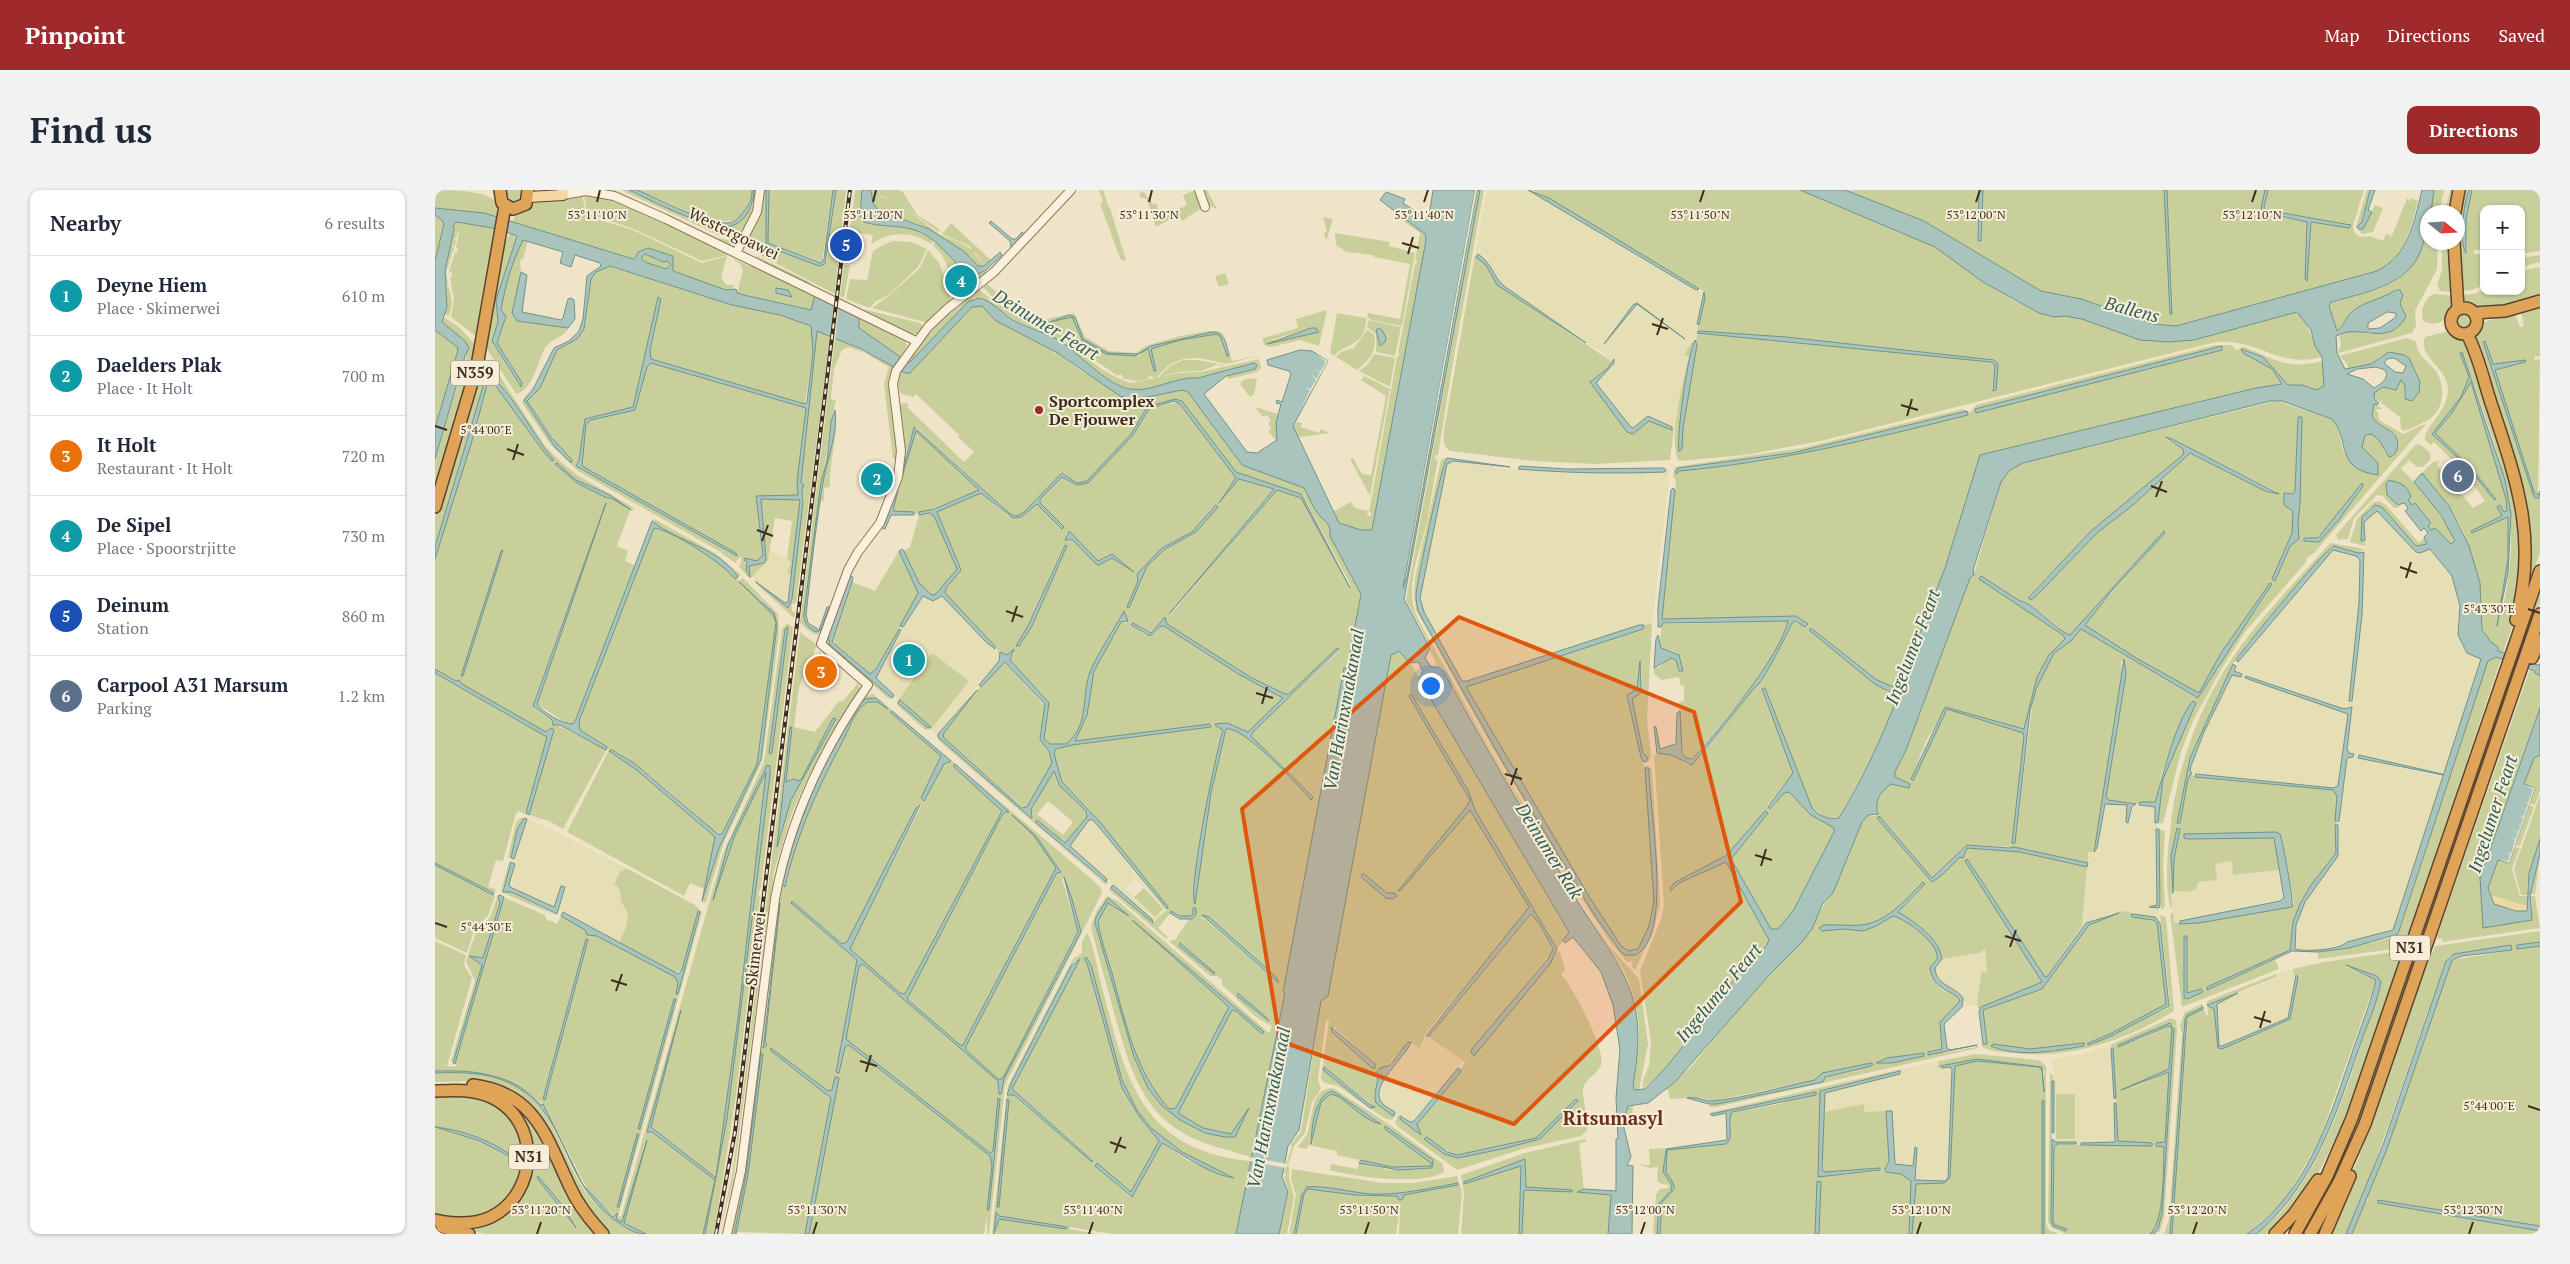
<!DOCTYPE html>
<meta charset="utf-8">
<style>
:root{--surface:#fff;--page:#f2f2f3;--text:#1f2937;--muted:#747a83;--line:#e0e1e3;--accent:#9e2a2b}
body{margin:0;font-family:"PT Serif",serif;background:var(--page);color:var(--text)}
.controls{position:absolute;right:15px;top:15px;display:grid;overflow:hidden;border-radius:10px;box-shadow:0 1px 4px #0004}
.controls button{width:45px;height:45px;display:grid;place-items:center;padding:0;border:0;border-bottom:1px solid var(--line);background:var(--surface);color:var(--text);font:25px sans-serif}
.compass{position:absolute;left:1985px;top:15px;width:45px;height:45px;border-radius:50%;background:var(--surface);box-shadow:0 1px 4px #0004;rotate:108deg}
.you{position:absolute;left:995px;top:495px;width:18px;height:18px;margin:-12px;border:4px solid #fff;border-radius:50%;background:#1a73e8;box-shadow:0 0 0 8px #1a73e833}
.badge{display:grid;place-items:center;width:32px;height:32px;border-radius:50%;background:var(--accent);color:#fff;font-size:16px;font-weight:700}
.pin{position:absolute;translate:-50% -50%;border:2px solid #fff;box-shadow:0 1px 5px #0006}
.list{margin:0;padding:0;list-style:none}
h2{display:flex;justify-content:space-between;align-items:center;height:65px;margin:0;padding:0 20px;font-size:21px}
h2 small{font-size:16px;font-weight:400;color:var(--muted)}
.list li{display:grid;grid-template-columns:32px 1fr auto;gap:15px;align-items:center;box-sizing:border-box;height:80px;padding:0 20px;border-top:1px solid var(--line)}
.list b{display:block;font-size:19px;white-space:nowrap}
.list p{margin:0;font-size:16px;white-space:nowrap;color:var(--muted)}
.list em{font-size:16px;font-style:normal;color:var(--muted)}
.map{position:relative;flex:none;width:2105px;height:1044px;overflow:hidden;border-radius:10px}
header{display:flex;align-items:center;gap:30px;box-sizing:border-box;height:70px;padding:0 25px;background:var(--accent);color:#fff}
header strong{font-size:24px}
nav{display:flex;gap:28px;margin-inline-start:auto;font-size:18px}
.intro{display:flex;align-items:center;justify-content:space-between;box-sizing:border-box;height:120px;padding:0 30px}
h1{margin:0;font-size:35px}
.button{padding:12px 22px;border-radius:10px;background:var(--accent);color:#fff;font-size:18px;font-weight:700}
main{display:flex;gap:30px;padding:0 30px}
aside{flex:1;background:var(--surface);border-radius:10px;box-shadow:0 1px 4px #0004}
.map>svg:first-child{display:block}
.farmland{fill:#e6deb5;fill-rule:evenodd}
.green{fill:#c9cf9b;fill-rule:evenodd}
.sand{fill:#ecd9a5}
.water{fill:#a9c4bc;stroke:#6f938a;fill-rule:evenodd}
.pier{fill:#f0e4c8}
.lines{fill:none;stroke-linecap:round;stroke-linejoin:round}
.minor-casing{stroke:#8d765c;stroke-width:10}
.major-casing{stroke:#5b4430;stroke-width:12}
.highway-casing{stroke:#5b4430;stroke-width:14}
.minor{stroke:#faf1dc;stroke-width:8}
.major{stroke:#f3d9a0;stroke-width:10}
.highway{stroke:#e0a458;stroke-width:11}
.rail-casing{stroke:#3d2e20;stroke-width:4}
.rail{stroke:#f7eed8;stroke-width:2;stroke-dasharray:5.5;stroke-linecap:butt}
.marked{fill:#df570d;fill-opacity:0.2;stroke:#df570d;stroke-width:4;stroke-linejoin:round}
.ticks{fill:none;stroke:#3d2e20;stroke-width:2}
.poi-dot{fill:#9e2a2b;stroke:#f7eed8;stroke-width:2}
.labels{text-anchor:middle;stroke-width:4;stroke-linejoin:round;paint-order:stroke}
.shield{fill:#f7eed8;stroke:#756857;stroke-width:1}
.shield-label{font-size:15px;font-weight:bold;fill:#3d2e20}
.street-label{font-size:16px;fill:#3d2e20;stroke:#f7eed8}
.poi-label{font-size:16px;font-weight:bold;fill:#3d2e20;stroke:#f7eed8;text-anchor:start}
.water-label{font-size:18px;font-style:italic;fill:#2f5d5a;stroke:#f7eed8}
.quarter-label{font-size:19px;font-weight:bold;fill:#6b2e1e;stroke:#f7eed8}
.ticks-label{font-size:12px;text-anchor:middle;fill:#3d2e20;stroke:#f7eed8;stroke-width:4;stroke-linejoin:round;paint-order:stroke}
</style>
<header>
<strong>Pinpoint</strong>
<nav><a>Map</a><a>Directions</a><a>Saved</a></nav>
</header>
<div class="intro"><h1>Find us</h1><a class="button">Directions</a></div>
<main>
<aside>
<h2>Nearby<small>6 results</small></h2>
<ul class="list">
<li><span class="badge" style="background:#0f9aa8">1</span><div><b>Deyne Hiem</b><p>Place · Skimerwei</p></div><em>610 m</em></li>
<li><span class="badge" style="background:#0f9aa8">2</span><div><b>Daelders Plak</b><p>Place · It Holt</p></div><em>700 m</em></li>
<li><span class="badge" style="background:#e8710a">3</span><div><b>It Holt</b><p>Restaurant · It Holt</p></div><em>720 m</em></li>
<li><span class="badge" style="background:#0f9aa8">4</span><div><b>De Sipel</b><p>Place · Spoorstrjitte</p></div><em>730 m</em></li>
<li><span class="badge" style="background:#1a4fb4">5</span><div><b>Deinum</b><p>Station</p></div><em>860 m</em></li>
<li><span class="badge" style="background:#5c6f8a">6</span><div><b>Carpool A31 Marsum</b><p>Parking</p></div><em>1.2 km</em></li>
</ul>
</aside>
<div class="map">
<svg width="2105" height="1044" viewBox="0 0 2105 1044">
<rect width="100%" height="100%" fill="#f0e4c8"/>
<path class="farmland" d="M1052,0H1093L1261,100L1269,102L1244,240L1237,239L1218,227L1196,238L1161,193L1179,173L1178,169L1176,171L1167,161L1154,155L1069,96L1052,70L1043,64L1040,65Z
M1018,271L1075,279L1122,282L1184,284L1230,282L1235,279L1217,433L1032,491H1027L989,422L985,408L1012,274Z
M1940,321L1989,362L1995,358L2017,386L2025,416L2023,445L2038,466L2046,469L1958,740L1907,756L1882,760H1860V742L1865,723L1876,701L1904,661L1902,631L1904,630L1906,600L1912,568L1919,564L1914,563L1912,559L1917,517L1909,519L1810,487L1913,524L1904,593L1901,598L1761,586L1755,581L1769,542L1797,485L1806,487L1807,484L1799,481L1802,471L1898,360L1921,366L1925,370L1924,413L1914,510L1917,511L1927,425L1930,356L1929,332ZM1924,565L2007,584L2006,587L1924,568Z
M335,360L354,369L356,373L352,382L357,386L351,413L316,386L331,362Z
M488,406L498,411L507,406L510,408L551,452L563,461L566,467L545,496L540,499L503,546L459,506L441,488L467,436Z
M1670,614L1692,615L1691,632H1695L1698,615L1720,617L1722,633V715L1715,718H1724V730L1685,721L1654,732L1647,736L1653,661H1661Z
M92,629L114,638L191,678L187,680L179,694L183,696L193,725V732L184,753L124,720L129,697H126L117,717L75,698L74,694L78,673Z
M656,629L733,719L719,733L705,719L637,659L636,654ZM700,688L727,719L720,727L690,698Z
M1797,671L1799,685L1845,680L1848,709L1739,733L1736,704L1739,701L1753,702L1763,692L1781,690L1779,674Z
M1550,759L1552,782H1546V798L1542,815L1527,817L1515,799L1506,792L1500,778L1507,769L1544,763Z
M1858,779V783L1861,785L1853,828L1785,857L1783,812L1841,788V784Z
M991,847L1029,871L1025,875L1026,879L1023,878L977,932L960,925V922L947,913L946,903L951,885L976,852L988,853Z
M1675,855L1681,952L1646,954L1620,951L1618,869L1648,864Z
M1504,871L1502,877L1514,876L1517,880L1513,987L1511,991L1480,990L1481,958L1478,976L1460,974L1444,922H1429V914L1388,922L1389,905L1391,902L1465,884L1467,879Z"/>
<path class="green" d="M0,0C24,0 73,0 65,29L49,23L0,18Z
M70,0H88L89,4L85,13L74,14L69,4Z
M172,0H180L282,48L304,52L294,56Z
M186,0H194L268,33L276,35L304,32L318,15L319,0H323L322,12L306,50L286,46Z
M202,0H317L316,12L300,31H275Z
M327,0H331V56L384,76H387L392,71L401,0H411L400,104L327,66L309,52Z
M334,0H398L387,72L333,53Z
M420,0H427L425,21L432,33L477,39L500,50L496,54C477,41 455,41 436,54L438,45L422,43L419,47L420,40L415,39Z
M436,0H442L446,7L462,12L504,44L503,46L484,34L443,20L438,13Z
M442,0H464L468,2L482,25L503,38L505,43L462,12L446,6Z
M664,0H668L674,18H675L691,70L688,71L685,68L665,14L668,12Z
M707,0L718,14L721,13L723,19L716,22L712,9L705,7L704,3L708,2Z
M761,0L765,19L747,31L741,20L752,15L748,5Z
M767,0H772L782,19L770,14Z
M1045,0H1049L1018,172L1003,265H1000V269L1003,270C999,290 996,310 992,331C985,363 968,398 983,429L1055,559L1147,713L1173,754L1204,789L1213,854L1204,900H1199L1198,895C1206,849 1209,826 1189,781L1089,619L1007,478L1003,477L995,461L996,457L971,410Z
M1097,0H1365L1500,57L1575,108L1604,123L1619,127L1630,126L1647,129L1717,151L1759,150L1859,122L1867,126L1887,167C1842,179 1824,148 1781,152L1386,251L1310,265L1244,271C1232,254 1249,187 1254,166L1249,165L1256,153H1258L1244,239L1243,261L1262,143L1556,172L1560,175L1557,200L1560,201L1563,174L1559,170L1351,147L1262,142L1270,102Z
M1410,0H1544L1543,51H1546L1548,0H1729L1738,122L1732,0H1830L1826,18L1830,24L1872,32L1870,89L1872,91L1876,32L1915,34L1831,20L1829,17L1833,0H1929L1918,35L1919,42L1925,47L1934,46L1948,51L1951,44L1957,46L1972,8L1975,12L1976,8L1983,11C1975,40 1971,66 1942,81L1741,136L1718,134L1646,109L1606,101L1489,31Z
M1932,0H1935L1927,32L1922,37L1935,27L1940,15L1948,18L1938,42L1927,44L1921,37Z
M1999,0H2009L2004,22H1996Z
M2015,0H2019L2015,22H2010Z
M2027,0H2034L2029,26V61H2032L2031,29L2037,0H2105V61L2086,64V19H2049V60H2040L2038,64H2049V95L2037,100L2025,101L2022,22Z
M147,4L150,19L162,29L198,40L267,73L292,66L286,88L292,95H299L298,98L291,100L238,81L235,65L213,58L203,62L198,69L77,32C87,5 124,7 147,4Z
M149,4L180,9L293,62V65L267,71L199,39L163,27L151,18Z
M725,20L727,25L739,21L741,26L721,37L717,24Z
M0,25L7,30L9,34L0,71Z
M967,25L990,45L991,50L937,340H926L904,334L899,321L916,312L920,318L933,321L932,326H936V323L934,322L962,167L965,164L963,163L980,74L983,71L980,70L985,43L964,28Z
M888,27L898,29L891,51L889,43L892,42Z
M22,32L63,39L43,148L16,127L19,110L15,87H17V83L14,81L20,63H22L23,59L21,58L24,43L20,42L23,44L21,49H18L21,51L20,56L16,55L19,57L18,63L15,62L17,64L16,69H13L15,71L11,82L13,93L12,95L15,100L12,101H15L17,114L14,126L10,124L12,117L10,82L18,36Z
M516,33L556,70L549,76L534,56L507,44Z
M1992,41V52L2003,53L2002,79L1980,121L1981,136L1977,143L1903,163L1906,154L1904,144L1920,140L1932,144L1959,140L1965,135L1969,119L1965,113L1966,101L1918,120L1902,141L1894,121L1895,112C1947,98 1976,99 1992,41Z
M76,42L82,48L61,110L63,132L58,154L85,197L87,193L62,153L71,126L66,120C70,96 77,72 88,50L93,51L88,69L85,70L86,82L77,123L82,131L133,138C129,148 116,148 110,158C102,172 99,199 81,204L50,156L68,56Z
M900,43L955,52L954,56L980,63L967,136L936,130L932,127L933,123L965,129L975,74L939,67L938,65L912,62L901,55Z
M506,45C523,52 542,57 548,76H543L530,62L504,47Z
M458,51L477,52L492,59L483,77L455,104L440,112L435,118L411,109L415,89L432,90L438,61L446,56Z
M501,51L526,78L550,81L551,84L532,98L523,99L507,65L498,55Z
M2007,53H2015L2017,102L2005,101L2002,95L2007,80Z
M493,60L504,73L515,103C517,116 502,125 493,133L437,118L456,104L485,78Z
M210,64L227,72L233,71L236,75L231,79L210,72L206,68Z
M1040,65L1051,75L1062,95L1176,171L1172,179L1156,190V193L1194,243L1198,244L1214,231L1239,239L1235,270L1160,274L1100,271L1015,261C1007,256 1009,249 1009,240Z
M2105,65V72L2086,77V68Z
M322,66L373,91L379,96L321,69Z
M297,68L314,76L318,73L380,105L376,120L372,119L302,103L308,81L306,75Z
M409,75H415L409,108L405,106Z
M173,76L297,115L345,125L376,136L378,162L370,214L216,169L215,160L223,107L198,217L150,229L144,270L141,276L301,366V363L147,276L151,234L156,230L200,220L212,177L216,173L371,218L362,291L363,305H336L321,310L328,365L322,371L310,368L311,380L316,385L313,379L314,376L330,372L326,309L365,310L357,386L352,382L356,373L352,368L357,331L340,328L333,370L315,389L304,377L307,368L305,367L300,373L284,361L143,281L116,255L87,213L92,203L90,213L120,257L136,273L92,211L122,160L142,149L149,139L156,89L161,82Z
M2105,77V107L2050,120L2027,115L2026,105L2038,104L2049,100L2086,101V81Z
M790,83L794,94L784,97L780,86Z
M552,94L583,121L612,129L639,123L650,147L674,161L701,163L710,156L745,146L774,141H784L789,145L797,171L825,165L792,174L764,168L748,169L734,175L721,188H718L717,186L713,187L714,189L702,191L690,189L687,188L688,186L685,184L683,186L658,169L660,167L656,165L655,167C642,157 634,145 618,140L619,137L616,136L614,138L577,121L564,113L566,111L563,109L561,111L548,97ZM637,125L648,149L673,163L703,164L716,156L777,142L789,146L794,166H792L786,148L782,144L745,150L717,157L716,162L710,160L704,166L673,164L651,154L645,148L637,127L615,132Z
M544,100L576,123L628,146L625,151C606,140 584,134 566,122C556,115 551,107 539,108L474,173L472,172L501,135Z
M1999,104L2021,106C2019,122 2007,141 1988,131C1985,121 1989,108 1999,104Z
M542,116H547L561,131L619,161L618,165L621,162L643,179L698,210L747,200L753,202L807,275L869,298C874,306 878,319 885,326C892,333 896,335 895,346L926,404L911,478L909,479L848,802L851,803L801,1044H677L635,1037V1039L662,1044H561L562,1030L564,1029L631,1039L632,1037L564,1026L562,1022L559,1044H557L573,896L638,769L647,763V752L652,743C658,751 663,781 666,793C690,885 703,959 814,971V966C806,965 801,962 793,960C714,941 700,897 680,826C672,796 663,767 656,737L662,720L672,706L683,711L834,843L837,836C817,828 803,808 787,795V790L782,786H775L735,752L736,750H740L754,729H757L758,724L749,727L737,721L723,738L734,748H730L674,700L676,695L718,733L733,719L653,618L627,592L619,564L621,559L637,555L776,537L777,534L639,551L649,532L657,488L663,473L686,432L692,433L690,421C678,441 664,461 655,482C646,506 655,537 631,554L618,555L611,552L609,546L614,518L575,470L580,462L570,466L564,463L560,456L510,403L511,398L526,380L502,322L546,303L573,326L586,327L605,312V309L627,287L642,295L653,292L698,245L714,219L743,212L801,288L785,313L804,289L839,298L734,423L735,425L842,300L866,308L914,398L916,396L867,304L801,282L747,211L743,209L712,217L696,244L652,291C641,296 637,289 629,283L588,323L581,326L575,324L481,237L478,239L465,294L472,274L479,242L481,241L544,300L484,324L458,321L463,300L446,338L466,287L468,274L464,217L467,213L474,214L472,217L529,272L539,262L523,247L524,245L481,204L478,207L465,203L462,191L466,181L470,183L537,117ZM780,315L783,317L779,321L755,346L730,359L712,376L694,417H692L703,391L702,385L727,358L751,346L762,338ZM634,341L663,371L673,365L699,382L677,368L664,375L661,374L638,350L633,352L631,344ZM629,355L632,357L597,436L584,456H582L593,436ZM730,427L732,434L815,487L850,504H854L902,458L904,461L819,541L816,547L878,606L876,610C862,596 809,535 791,539L776,603L760,714C752,699 781,564 788,539L785,537L796,534L813,542L848,508L805,485L729,436H726L720,443L711,445L696,435L698,433L716,442ZM673,708L694,726L673,713L663,731C665,748 672,766 677,783C690,831 700,881 734,919L741,918L794,817L697,730L829,842L827,844L801,821L797,820L742,923C754,937 781,944 798,944L803,937L800,947H790L770,943L745,930L727,916L713,898L699,867L660,733ZM767,727H774L844,792L840,790ZM651,767L656,775C682,873 685,953 799,986L779,983L753,970L727,953L695,1007L660,976L662,974L696,1002L724,951L704,926L687,898L652,773L649,769ZM639,771H645L641,774L577,899L658,970L657,972L578,905H572L577,891ZM803,803L806,805L834,829L832,830L802,806Z
M2105,116V166L2099,167L2100,170L2105,169L2103,305L2099,302L2060,180L2090,172L2058,174L2050,152H2048L2099,307H2105V362L2088,415L2092,344L2037,145L2049,132L2080,123L2085,137L2089,136L2086,122Z
M427,119L485,133L489,137L482,144H475Z
M892,120L884,156L865,150L836,157L829,155L827,145L828,148L863,138L861,129ZM876,138L883,142L833,151Z
M902,123L931,128C932,156 910,153 899,166L895,163Z
M2021 131a8 8 0 1 1 16 0a8 8 0 1 1-16 0Z
M424,126L469,148L472,156L465,167L424,138Z
M8,127L24,137L42,157L0,305V269L32,164L8,135Z
M933,130L966,137L960,166L941,162V144L932,137Z
M0,140L22,157L23,160L0,238Z
M932,140L939,144C943,160 934,171 922,180L901,167L906,162L919,158Z
M382,141L395,146L361,413L357,414V421L360,423L359,428L319,392L320,390L350,416L354,418L369,308L366,293Z
M2013,141L2029,148L2074,273L2089,344L2078,434L2068,463L2062,461L2063,457L2056,452L2047,440L2045,393L2029,343L2014,316L1987,283L1998,272L2005,271L2002,275L2038,318L2050,311L2030,283L1999,252L1996,255L1990,250C1988,237 2014,222 2013,198C2011,177 1982,166 1990,147ZM2027,162C2044,210 2064,259 2073,308C2080,344 2075,402 2062,436L2073,369V327L2067,326L2063,317L2065,316L2069,322L2073,321L2071,309L2036,192L2017,223L2000,243L2035,277L2061,308L2058,310L2034,278L1997,244L2026,207L2034,187L2025,163Z
M632,147C645,166 673,186 696,193L744,183L766,182L824,169L826,178L822,182L794,189L791,186L820,179L818,173L763,188C743,187 725,198 706,199C681,202 645,168 627,153Z
M400,148L459,176L455,189L464,261L462,269H458L449,194L454,177L430,163L413,157L407,160L399,179L396,209L401,210L396,232L368,430L381,442L386,441L392,428C384,451 381,447 365,433Z
M1972,148L1981,152C1983,167 1992,170 2000,180C2010,194 2010,216 1997,227C1991,232 1977,238 1969,241L1966,239L1965,227L1946,213L1948,209L1945,212L1942,210L1939,203L1948,197L1959,200L1966,190L1970,196L1969,208L1982,206C1989,193 1980,181 1974,169L1948,165L1936,174L1914,179L1911,172L1904,166Z
M1780,155H1797L1801,160L1809,157C1843,170 1850,180 1888,171L1889,196L1881,200L1867,195H1853L1828,167L1806,159L1808,163L1828,172L1841,184L1848,194L1821,198L1545,265L1510,378L1463,499L1442,490L1377,438L1374,439L1441,495L1462,508L1439,563L1404,628L1389,627L1377,618L1330,498L1327,499L1358,583L1333,615L1336,619L1349,603L1354,602L1376,625L1399,638V642L1358,721L1343,739H1336L1296,669L1332,623L1331,621L1292,665L1239,693L1235,699L1237,701L1244,693L1291,672L1334,750L1332,755L1304,784L1234,874L1208,899V890L1214,876L1216,852L1205,781L1226,729L1229,716L1219,565C1232,560 1244,570 1255,575L1259,574L1321,496C1330,490 1350,447 1357,433L1364,432L1361,426L1227,429L1241,291L1238,286L1240,277L1367,258L1528,219L1535,223L1541,215ZM1787,156L1710,179L1541,222V219ZM1532,221V225C1437,249 1342,272 1244,281L1242,284L1241,282L1243,278L1357,263Z
M939,164L960,168L955,197L924,181L933,174Z
M48,165L63,183L110,256L125,271L142,285L199,318L197,321L175,305L141,290L122,273L121,274L139,291L173,309L176,308L195,320L182,356L193,361L190,371L201,376L141,529L138,534L131,533L102,514L171,313L99,511V518L122,535L171,560V556L145,540L144,531L219,338C238,341 289,373 300,389L302,387L285,370L220,334L217,331L219,329L280,363L306,385L302,388L303,391L308,388L343,424L344,444L327,571L289,652L271,712L267,713L284,658L320,582L330,534L342,435C339,417 319,403 304,394L338,425L341,432L322,574L287,644L278,640C263,627 189,559 175,560L203,581L280,647V654L269,699L255,693L249,706L132,642L174,560L172,559L128,639L114,631L94,625L119,540L111,542L26,494L25,490L22,491L0,479V369L37,250L53,191H57L109,262L119,270C102,251 74,195 54,187L49,193L0,357V328Z
M748,170H763L790,175L785,176L784,174L766,181L744,182L724,187L735,176Z
M929,186L955,199L935,306L915,269L918,268L927,284L936,285L951,206L926,190Z
M818,188L822,189L819,204L815,207L805,194L808,190Z
M1841,211L1897,229L1902,235L1909,263L1944,280L1943,273L1927,257L1930,245L1937,244L1944,250L1951,264L1960,244L1938,230L1936,223L1939,213L1947,219L1940,220L1943,222L1944,230L1968,244L1992,233L1880,362L1871,369V372L1810,442L1787,478L1758,531L1746,562L1728,633L1722,634L1728,589L1760,513C1748,519 1732,568 1727,583C1724,593 1723,604 1719,613L1701,614L1673,610L1671,607L1691,484L1689,469L1686,473L1687,485L1659,662H1653V673L1579,657L1536,655L1528,658L1497,688L1444,626L1442,627L1497,692L1506,686L1525,667L1528,668L1532,658L1585,662L1652,677L1647,736L1611,788L1534,672L1530,671L1601,781L1607,794L1551,815L1544,820C1539,813 1547,793 1546,782H1552L1550,759L1544,763L1507,769C1504,749 1480,731 1463,723L1490,694L1488,692C1472,708 1455,729 1432,734C1419,737 1402,734 1389,735L1386,736L1387,741L1408,739L1428,741L1441,736L1458,726C1470,728 1504,754 1502,767C1502,772 1497,776 1495,781C1497,787 1501,794 1505,798C1512,805 1522,802 1525,811L1505,832L1507,859L1493,862L1509,863L1541,857L1543,854V858L1281,917H1274V914L1387,892L1390,887L1437,875L1436,873L1387,883L1380,890L1278,911L1266,908L1235,909L1232,897L1255,878L1306,816L1377,739L1381,726L1398,703L1427,632L1433,625L1441,626L1442,623C1438,611 1447,601 1455,594L1474,598L1475,594L1460,587V582L1471,560L1535,388L1538,387L1566,292L1575,280L1588,273ZM1863,227L1867,228L1865,314L1863,332L1864,348L1855,356L1844,381L1837,389L1857,343L1858,323L1848,305L1858,304L1860,302ZM1732,247L1843,302L1830,301L1755,263L1698,315L1662,343L1596,410L1593,407L1656,341L1749,264L1748,259L1730,249ZM1927,293L1928,296L1903,331L1883,352L1869,349L1883,348ZM1729,341L1730,343L1651,432L1650,435L1701,468L1764,503L1786,463L1835,393L1833,402L1784,473L1769,499L1760,507L1646,439C1638,447 1630,452 1622,460C1609,473 1603,493 1598,510L1580,653L1577,652L1589,546L1588,543L1512,519L1478,590L1476,589L1491,551L1512,517L1589,539L1602,487L1614,465L1630,449C1626,439 1558,396 1545,389L1546,386L1585,411C1597,411 1620,439 1635,445Z
M820,217L843,224L841,233L844,246L841,251L834,242L836,238L833,234L836,231L832,225L828,227Z
M401,222C403,247 394,272 395,297L389,298V310L386,311Z
M862,232L867,233L866,237L884,243L886,239L895,243L863,247L858,236Z
M1981,254L1986,255L1995,263L1996,269L1988,277H1982L1974,270L1966,279C1989,300 2006,323 2020,351L2016,354L2000,338L1997,341L1992,335L1996,333L1980,313L1977,315L1952,296L1951,301L1965,317L1959,318L1948,306L1942,305L1919,328L1913,349L1903,350L1901,345Z
M1011,267L986,373L983,421L1047,536L1160,726L1180,756L1194,765H1200L1208,760L1222,722L1213,578L1210,579L1219,712L1214,736L1203,759L1194,761L1186,756L1155,708L1031,497L1208,439L1209,435L1217,433L1212,530L1216,566L1214,571L1208,573L1209,576L1215,577L1217,580L1225,714L1218,741L1200,780L1196,776L1198,771L1192,772L1175,752L1149,712L1054,552L981,420L979,403L980,388L1006,270ZM1207,477L1206,499L1208,500L1206,504L1196,509L1208,563L1213,568L1211,572L1208,571L1206,567L1193,510L1202,499Z
M1944,311L1951,315L1983,352L1986,351L1989,347L1992,354L1981,356L1947,317H1936L1927,327L1926,351L1930,350V356L1915,352L1922,329L1937,313Z
M498,324L522,377L520,382L499,406L484,393L469,361L475,357L484,325Z
M1895,353L1930,359L1923,363L1899,356L1895,358L1812,454L1798,474L1755,568L1742,633H1745L1753,589L1757,585L1785,590L1898,600L1902,606L1901,663L1876,695L1865,714L1858,732L1855,760L1771,798L1773,800L1840,769L1844,779L1747,817L1735,724L1738,722L1739,732L1745,734L1849,719L1859,714L1847,647L1841,642L1749,644L1750,649H1753L1837,647L1840,651L1845,680L1798,685L1797,671L1780,674L1782,690L1763,692L1761,699L1753,702L1739,701V669L1744,638H1742L1736,666L1738,703L1736,704L1737,718L1735,717C1730,694 1732,666 1735,642C1741,575 1767,507 1808,453C1834,418 1866,386 1895,353ZM1751,746L1752,803L1766,799L1753,809L1749,808Z
M464,361L483,403C478,414 443,480 435,484L400,454L397,448L417,392L440,401Z
M414,383L416,385L394,446L399,459L457,508L459,506L458,509L453,508L391,454V451Z
M2105,392V412L2085,469L2079,467Z
M1353,431C1346,468 1286,534 1260,565L1255,570L1251,568C1244,559 1244,523 1244,512L1249,511V496L1245,495L1244,487L1227,490L1219,484V476L1223,478L1234,468L1241,470L1244,481H1247L1244,465C1238,459 1230,463 1224,456L1227,434Z
M352,433L358,437L357,446L326,697L323,704L325,706L301,905L281,1032L278,1044H270C302,893 313,738 335,585L329,579L293,655L278,710L300,645L331,582L303,828L281,988L216,937L247,820L212,942H217L280,990L268,1044H211L189,1033L211,950L187,1033L155,1004L108,914L92,901L68,888L51,883L0,881V751L31,765L29,775L37,788L12,876L21,877L22,875L16,871L40,791L31,771L41,742L55,727L63,705L110,725L111,729L122,734L126,726L150,740L152,745L162,746L240,787L243,793L241,803L243,804L265,722H263L247,780L240,783L184,753C188,743 195,733 192,722C191,718 187,714 186,711C185,704 187,699 179,694L185,682L191,678L260,715L267,722L183,1026L186,1027L288,663L329,572L347,439ZM353,437L337,563L336,564L347,457L350,439ZM63,707L69,709L67,714L23,865L18,873L47,777L46,773L34,766L48,768L65,713ZM151,749L153,751L114,897L108,908ZM240,809L241,810L204,939Z
M365,442L382,455L364,497L359,537L380,542L404,511H408L423,493L425,498L406,532L396,544L370,594L357,623L339,681L298,991L284,1044L297,985L303,941ZM398,528L400,529L356,610L342,656L355,537H357L350,593L364,591L367,588Z
M964,461L975,473L993,502L1134,743L1122,759L1040,620L1033,600L975,505L1035,610L1032,616L963,701L1035,620L1093,715V720L992,842L984,858L976,852L972,853L943,886L939,908L961,925L957,930L949,928L903,896L890,893L886,889L894,830H891L883,889L886,899L877,912L870,943L859,956L853,975H851L857,956L855,955L866,942L886,811L893,805L956,465ZM928,683L952,703H960L962,706L951,708L926,687ZM899,837L940,874L939,878L897,842L895,839ZM889,877L937,915L935,918L888,880Z
M497,463L534,491L496,539L490,540L462,515V512Z
M2061,467L2066,469L1971,752L1968,751L1966,758L1883,769V762L1914,758L1959,747L1967,734L2051,476L2055,468Z
M570,472L611,517C610,527 605,538 605,547C606,555 615,562 617,573L592,617L589,618L507,546L542,500Z
M2077,473L2083,475L1986,754H1983Z
M2095,479L2105,486V518L2045,688L2048,737L2097,730L2096,706H2100L2105,738L2007,752V748L2003,749L2002,746Z
M0,483L112,547L92,619V625L84,621L81,623L68,671L61,670L53,697L61,699L59,703L0,673Z
M438,504L653,686L665,697L667,703L570,895L554,1044H552V1026L549,1044H374L399,913L400,887L397,900L393,901L336,858L396,908L370,1044L301,1042L313,985L326,863L311,985L299,1044H294C318,959 322,869 333,782C337,745 341,706 351,670C368,613 394,554 429,506ZM437,508L453,519L441,512H433C421,518 416,536 410,547C384,595 362,642 351,696L355,663L370,621L425,513ZM457,521L516,571L509,574L489,611L486,608L505,573L506,565L456,523ZM520,574L572,622L565,629L472,809L525,856L528,855L621,678L599,646L578,628L602,647L626,681L620,686L531,855V860L564,890L568,888L643,742L627,689L630,688L646,742L569,889L566,904H564L563,891L428,774L424,776L411,849L555,963L558,961L563,908L554,1020H552L557,975L555,966L414,855L410,857L404,883L422,770L356,713L358,711L407,754L413,752L481,618L483,615L486,616L415,759L465,803L470,804L567,621L518,576ZM345,714L330,853L327,857L343,722Z
M502,544L597,629L596,619L619,581L625,596L651,621L652,627L630,653L602,630L629,657L667,690L673,692L671,695L503,550ZM613,611L638,632L628,645L602,624Z
M2102,564L2105,565V600L2100,615L2095,613L2100,598L2089,594L2099,568Z
M2105,605V649L2094,683L2092,705H2086L2079,679Z
M2094,615L2099,617L2085,656L2081,655Z
M86,628H89L82,640L76,668L73,667L81,632Z
M1722,639L1730,641L1728,676L1730,716L1726,721Z
M2080,657L2085,658L2077,679L2085,706H2092V715C2079,715 2068,707 2055,706L2053,698L2063,669L2074,673Z
M2105,664L2100,704L2095,705Z
M74,671L76,672L68,700L77,702L122,726L66,702Z
M0,675L60,706L53,726L40,738L32,763L0,748Z
M709,698L728,719L720,727L699,707Z
M1685,721L1695,722L1697,727L1718,730L1722,733L1731,813L1728,817L1675,844L1653,852V855L1733,818L1735,814L1725,725L1731,727L1739,821C1692,850 1634,870 1578,863C1568,862 1557,862 1548,857L1546,854H1552L1548,820L1607,799L1654,735ZM1648,853L1649,856C1621,862 1583,868 1556,855L1595,859Z
M1098,723L1118,761L1036,862L1037,865L1041,864L1115,774L1122,761L1125,762L1130,780L1126,784C1137,796 1171,859 1166,875C1162,886 1146,890 1148,903C1149,915 1153,928 1152,941L1146,946L1091,958L1022,980L962,936L960,932L963,926L985,945L982,934L1025,883L1031,868L1029,871L993,847ZM1141,913L1105,949L1023,968L1009,964L1006,958L1022,965L1101,948Z
M2105,741V752L2082,755L2083,759L2105,756V1036L1944,1010L1943,1013L2105,1041V1044H1917L1931,1011H1934L1932,1008L1952,959L2017,770L2077,760L2015,766L2011,771C1977,862 1950,955 1911,1044H1892L1928,957L1996,762H1998L2000,756Z
M1980,760H1984L1932,916L1909,972L1871,1044H1864Z
M1965,761L1963,767L1965,768C1941,839 1921,919 1883,983C1871,1005 1852,1024 1836,1044H1821C1891,994 1918,874 1945,796L1944,787L1912,775V777L1941,790L1884,951L1850,1010L1812,1044H1737L1753,826H1751L1735,1044H1729L1734,1029L1747,843L1745,837L1749,823L1767,814L1771,825H1773L1772,811L1841,784V787L1772,815L1779,819L1784,859L1854,829L1863,787L1858,783V779L1889,772Z
M1736,828L1741,830L1742,839L1729,1028L1725,1041L1719,1044L1723,1039L1727,1024L1739,839V835L1732,834L1683,855L1703,850L1733,836H1737L1734,879L1687,902L1734,882L1730,952L1721,954V956L1729,957C1728,978 1730,1031 1715,1044H1631L1617,1038L1613,1032L1615,884L1618,885L1616,1031L1621,1037L1628,1039L1619,1034L1618,1031L1619,955L1717,953L1683,951L1678,858L1675,855Z
M1541,864L1604,870L1611,876V1034L1614,1040L1625,1044H1609V910L1607,1044H1477L1481,994L1509,993L1514,990L1520,876L1542,871L1604,877L1607,880L1609,902V880L1605,876L1542,869L1502,878L1504,871Z
M1467,879L1465,883L1385,901L1383,987L1445,981L1388,982V922L1429,914V922L1451,921L1454,971L1450,977L1451,982L1466,984L1477,993L1474,1044H1384L1386,992L1383,991L1380,1044H1225L1227,1012L1238,1003L1240,998L1231,982L1232,960L1291,954C1298,944 1291,932 1297,922L1345,914L1380,902L1275,925L1274,923Z
M0,883C16,883 34,882 50,885C113,898 119,948 146,995C159,1017 181,1035 204,1044H171L151,1021L112,936L40,891L0,892Z
M21,896L87,917L165,1044H50L16,1036L55,1030L95,984L79,921ZM102,988L120,1006L141,1037L138,1036Z
M898,898L955,935L1008,974L1009,982C987,996 919,987 895,980L896,974L922,979L924,973L954,980L995,979L998,970L950,936L994,971L996,976L956,977L902,965V961L873,955L872,959L863,957C865,953 870,949 872,944C878,928 875,898 898,898ZM898,902L945,932C924,927 909,906 896,904L886,912L877,954H875L883,912Z
M13,902L56,910L82,933L91,971L75,1011L45,1029L0,1028V938L45,951L81,971V969L38,946L0,937V904Z
M1621,904H1640V949H1621Z
M1198,916L1196,935L1191,936L1189,934L1193,917Z
M1150,949L1151,952L1144,953L1149,999L1142,1002L1176,1005L1173,1044H1087L1089,1001L1093,998L1090,995V969L1084,975L1087,979L1084,1044H1026L1029,1004L1026,985L1090,963Z
M1230,958L1228,982L1237,995L1236,1001L1224,1013L1222,1044H1218L1221,1004L1225,999L1233,998L1234,995L1227,994L1222,991L1223,977H1218V979L1203,974L1215,975L1214,959Z
M851,976L854,977V988L859,1008L852,1044H844L854,1002L849,988L851,984L849,983Z
M857,979L948,993H979L1022,986L1027,1003L1023,1044H964L965,1015L961,1044H861L869,1004L873,999L920,1005L962,1006L965,1010L969,1005L1023,995V993C989,1001 956,1006 922,1003C905,1002 888,996 872,997L867,1004L859,1044H854L861,1005L856,990Z"/>
<path class="sand" d="M2055,706C2068,707 2079,715 2092,715V721H2081L2059,714Z"/>
<path class="water" d="M194,0H202C221,8 280,39 298,32C302,31 306,24 309,21C315,14 317,9 317,0H319C319,13 312,30 299,35C279,44 214,9 194,0Z
M331,0H334L333,53L386,73L389,69L398,0H401L390,74L384,76L331,56Z
M427,0H436L438,13L443,20L494,39L530,62L543,76H549L565,62L567,65L551,80L537,87C515,72 504,46 476,39C461,35 444,37 429,32L425,26Z
M998,0H1040L968,398L972,386L1042,0H1045L969,409L995,458L990,468L996,477H1003L1008,481C1050,556 1093,630 1138,704C1157,736 1188,773 1198,809C1206,837 1203,866 1198,895L1199,900L1210,899L1234,874L1304,784L1332,755L1334,750L1291,672L1244,693L1236,701L1235,699L1239,693L1292,665L1330,621L1333,623L1296,669L1336,739H1343L1358,721L1399,642V638L1376,625L1354,602L1349,603L1335,619L1333,617L1358,583L1327,499L1330,498L1377,618C1383,626 1394,630 1404,628C1427,590 1446,550 1462,508L1457,503L1441,495L1374,440L1376,438L1442,490L1463,499L1510,378L1545,265L1821,198L1847,194L1837,179L1808,163L1806,159L1828,167L1853,195H1867L1881,200L1889,196L1887,167L1880,156L1876,140L1862,122L1759,150L1734,152L1705,150L1647,129L1630,126L1619,127L1604,123L1548,92L1500,57L1365,0H1410L1489,31L1606,101L1646,109L1718,134L1741,136L1942,81C1974,65 1979,32 1987,0H1999L1996,22H1992C1992,91 1951,97 1896,112L1894,116L1902,141C1909,136 1911,126 1919,120C1929,112 1947,109 1961,100H1965L1968,105L1965,113L1971,127C1952,159 1926,132 1901,146L1902,163L1910,179L1936,174L1954,162L1969,165L1974,168L1985,192L1984,202L1977,211L1970,209V196L1966,190L1961,200L1948,197L1939,203L1940,210L1944,213L1942,215L1939,214L1937,226C1944,240 1967,239 1962,259C1961,263 1959,266 1954,267L1944,250L1937,244L1930,245L1927,257L1943,273V285C1899,279 1916,251 1897,229L1847,211H1835L1588,273L1575,280L1566,292L1538,380L1539,385L1535,388L1471,560L1460,582V587L1475,594L1474,598L1456,594C1445,602 1439,611 1443,624L1433,625L1427,632L1398,703L1387,715L1377,739L1367,752L1336,783L1240,892L1213,913L1193,916L1188,934L1196,967L1192,975L1198,976L1197,1044H1173L1176,1005L1142,1002L1149,999L1181,1001V949L1183,948L1181,908L1185,859L1178,815L1166,782L1138,747L1130,753L1128,750L1134,742L984,489L988,481L983,472L975,473L964,461L956,465L893,806L886,811L864,940L853,956L847,987L853,1002L844,1044H801L850,803L848,802L909,478H912L926,404L895,346C896,335 892,333 885,326C878,319 874,306 869,298L807,275L753,202L747,200L698,210L685,206L621,162L561,131L547,116L537,117L475,183H470L426,159L382,141L366,293L369,295L367,299L368,312L357,409L353,418L321,392L350,413L353,412L365,310L326,309L331,369L329,373L314,376L315,387L311,380L312,372L309,370L310,368L322,371L328,365L321,306L363,305L362,291L371,218L216,173L212,177L200,220L156,230L151,234L147,276L301,363L302,366L141,276L144,270L150,229L198,217L223,107L226,109L215,160L216,169L370,214L372,212L378,162L376,136L345,125L297,115L175,76L161,82L156,89L149,139L142,149L122,160L105,198L92,211L117,248L137,270L136,273L120,257L89,210L98,199L119,158L134,151L144,141L148,129L152,86L166,76L165,73L140,65L136,77L125,73L128,62L88,50C77,72 70,96 66,120L71,126L62,153L87,193L86,197L57,151L63,132L61,110L82,46L63,39L22,32L18,36L19,39L10,81L12,117L7,132L30,151L34,158L30,166L0,269V238L23,160L22,157L0,140V71L9,34L7,30L0,25V18L49,23L198,69L200,68L203,62L213,58L238,66V81L291,100L301,99L302,103L309,105L376,120L380,105L424,126V138L474,173L533,112L544,108C557,111 566,122 576,129C592,138 610,142 625,151C648,166 668,193 695,199C717,203 740,186 763,188L819,173L822,175L820,179L791,186L769,204L812,262L822,263L842,250L841,233L846,214L841,213L842,210L847,212L856,184L854,181L833,175L832,170L865,160L877,161L893,171L858,236L904,333L926,340H937L991,50L990,44L945,10L951,2L970,9L968,13L990,28L994,26ZM210,64L228,72L233,71L236,75L231,79L210,72L206,68ZM1952,122L1961,123V127L1945,138L1933,139V133ZM1959,168L1971,176L1968,183L1960,182L1949,173L1952,169ZM1941,177L1950,180C1955,188 1946,194 1939,198L1928,189L1912,184L1922,179Z
M1093,0L1114,8L1264,99L1261,100Z
M1544,0H1548L1546,51H1543Z
M1729,0H1732L1737,124H1735Z
M1830,0H1833L1829,17L1831,20L1916,35L1914,38L1876,32L1872,91L1870,89L1872,32L1827,22L1826,18Z
M1935,0H1940L1933,20L1937,22L1928,39H1924L1922,37L1927,32Z
M2034,0H2037L2031,29V63C2023,52 2029,13 2034,0Z
M556,31L577,49H581L587,42L589,44L576,57L575,51L554,33Z
M1043,64C1058,74 1057,85 1069,96L1151,153L1062,95L1051,75L1041,67Z
M86,82L92,85L87,122L126,130L128,128L133,109L136,108L139,110L140,129L133,138L82,131L77,123Z
M341,98L353,100L357,107L341,103Z
M1269,102L1270,108L1264,135L1262,134Z
M1202,113L1250,149L1202,114L1169,154L1198,115Z
M634,125L640,127L648,149L673,163L703,164L716,156L777,142C791,143 791,154 794,166H792L786,148L782,144L745,150L716,159L721,181H719L713,159L700,166L671,164L647,150L637,127L615,132Z
M876,138H881L884,142L832,154Z
M944,138L947,140L951,148L950,152L945,156L941,140Z
M1264,141L1351,147L1559,170L1563,174L1561,200L1558,201L1560,175L1556,172L1262,143Z
M1260,150L1262,155L1248,238L1247,259L1244,262C1241,248 1253,161 1260,150Z
M2050,151L2058,174L2091,170L2090,172L2060,180L2099,302L2103,305L2105,301L2104,308H2100L2098,304L2048,152Z
M1787,156V160L1760,167L1541,223L1540,219Z
M2027,162L2070,290L2076,324L2073,383L2062,436L2073,369V327L2037,343L2036,341L2067,326L2062,317L2065,315L2069,322L2072,321L2071,309L2036,192L2017,223L2000,243L2035,277L2061,309L2059,310L2034,278L1997,244L2026,207L2034,187L2025,163Z
M1179,169V173L1161,193L1195,236L1198,238L1213,226L1237,237V240L1214,231L1198,244L1192,242L1155,192L1172,179Z
M54,187C73,194 102,252 119,270L117,271L109,262L57,191H53L37,251L0,369V357L49,193Z
M740,209L747,211L801,282L866,304L915,398L866,308L842,300L734,424L839,299L804,289L784,313L801,288L745,214L739,211L714,219L698,245L653,293L642,295L627,287L605,309V313L629,337L627,339L602,314L586,327L578,328L546,303L502,322L526,380L511,398L510,403L560,456V459L551,452L507,406L498,411L488,406L468,437L465,436L483,403L464,361L467,359L469,361L484,393L497,405L501,404L522,379L499,326L495,323L484,325V322L499,319L544,300L481,241L465,294L479,237L575,324L581,326L588,323L627,283L642,293L652,291L696,244L712,217Z
M400,220C403,242 393,267 389,288C381,333 376,379 371,425L373,433L384,440L392,417H394L386,440L381,442C372,437 368,433 369,423L386,292L392,271L396,232Z
M1532,221L1533,225C1437,249 1343,272 1244,281L1242,284L1240,282L1243,278L1357,263Z
M1863,227H1867L1865,314L1863,332L1864,349L1855,356L1840,391L1837,389L1857,343L1858,321L1849,315V303L1858,304L1860,301Z
M1730,247L1737,249L1844,304L1830,301L1755,263L1698,315L1662,343L1606,401L1596,410L1593,408L1656,341L1749,264L1748,259Z
M1012,268L1075,277L1018,271L1012,274L985,408L989,422L1027,491H1032L1204,435H1209L1208,439L1031,497L1155,708L1186,756L1194,761L1203,759L1214,736L1219,712L1210,578H1214C1213,615 1240,748 1200,765H1190L1185,761L1160,726L1070,576L983,421C982,415 981,411 981,405C982,391 1007,273 1012,268Z
M122,273L141,290L175,305L196,320L176,308H172L142,293L120,274Z
M1085,276L1132,279L1229,278L1231,280L1230,282C1181,284 1132,283 1083,279Z
M1987,283L2014,316L2034,356L2045,393L2047,440L2056,452L2063,457V461L2102,475L2105,474V486L2100,483V481L2061,467L2053,471L1963,744L1914,758L1883,762L1857,761L1772,800V797L1855,760L1858,732L1865,714L1876,695L1901,663L1900,635H1903V666L1870,712L1861,735L1860,759C1870,762 1905,760 1912,752L1958,740L2046,469L2032,463L2023,445L2025,416L2017,386L1995,359L1985,363L1981,362L1942,321L1929,332L1930,350L1926,351L1927,327L1940,315L1947,317L1981,356L1992,354L1989,347L1993,343L1989,338L1986,341L1970,321L1973,318L1969,313L1963,315L1952,305L1951,294L1954,290C1965,293 1972,294 1976,307L1973,310L1977,315L1980,313L1996,333L1993,336L1996,340L2000,338L2016,354L2020,351L2006,325L1979,292Z
M1927,293L1928,296L1903,331L1884,352L1869,351V348H1883Z
M1238,298L1240,300L1227,429L1361,426L1373,434L1370,437L1361,431L1357,433C1352,444 1327,494 1321,496L1257,575L1236,565L1222,563L1219,536L1221,537L1225,559L1241,554L1242,523L1245,521L1247,563L1251,568L1257,569C1283,542 1346,465 1353,431L1228,433L1226,437H1223V417L1236,300Z
M463,300L458,321L479,322V325H456L450,339L447,338Z
M171,313L102,514C107,522 127,534 138,534L141,529L217,331C243,352 284,358 303,387L300,389C289,374 237,340 219,338L144,531L145,540L172,557L171,560L125,535H118L117,530L98,516Z
M781,315L783,317L761,342L730,359L712,376L694,418L692,417L703,391L702,384L727,358L757,342Z
M634,341L663,371L677,364L699,382L677,368L664,375L661,374L638,350H630Z
M1729,341L1730,343L1676,402L1650,435L1701,468L1764,503L1786,463L1835,393L1837,394L1763,508L1646,439L1636,451L1619,463L1601,499L1595,521L1580,653H1577L1589,546L1588,543L1512,519L1478,591L1476,589L1510,517L1589,539L1602,487L1614,465L1630,449L1628,445L1544,389L1546,386L1585,411C1596,411 1620,440 1635,445Z
M630,355L632,356L597,436L584,456H581L593,436Z
M1899,356L1923,363L1929,362L1927,425L1917,511H1914L1924,413L1925,370L1921,366L1898,360L1803,472L1801,470C1811,455 1889,360 1899,356Z
M68,360L28,486H26L66,361Z
M415,386L418,387L417,392L397,452L435,484L441,479L464,439L466,440L441,488L459,505L457,508L395,455L393,446Z
M304,392L339,423L342,435L326,569L284,658L267,711L280,647L203,581L174,561L177,560L199,573L278,640L283,644H287L322,574L341,432L338,425Z
M689,421L693,431L686,432L659,481L652,525L640,551L775,534L776,537L637,555L621,559L619,564L627,592L665,632L733,717L732,719L658,630H654L635,656L672,689L671,692L600,632L602,630L630,653L652,627L651,621L625,596L619,581L596,619L597,629L503,547V544L542,500L509,543L508,547L587,618L592,617L617,573L614,562L605,549L610,514L570,472L546,497L544,495L564,471L565,462L572,465L579,459L575,470L614,513L609,549L615,554H631C655,536 646,506 655,482C664,461 678,441 689,421Z
M730,427L732,434L815,487L850,504H854L902,458L904,459L819,541L816,546L878,607L876,610C864,596 808,535 791,539L776,603L760,714C752,701 781,563 788,540L781,536L780,534L792,533L813,542L848,508L805,485L729,436H726L715,446L696,435L698,433L716,443Z
M353,437L337,563L336,564L334,563L350,439Z
M1223,445L1226,458L1244,465L1248,481H1244L1241,470L1236,468L1219,478L1221,449Z
M1689,469L1691,484L1671,607L1673,610L1701,614L1697,616L1693,633L1691,632L1692,615L1670,614L1662,658L1659,662Z
M1205,471L1206,499L1209,501L1197,509L1208,563L1213,568L1211,572L1208,571L1206,567L1192,505L1202,499Z
M1798,474L1801,476L1799,481L1807,484L1806,487L1797,485L1769,542L1756,576L1755,581L1757,583L1753,589L1745,633H1742L1755,568Z
M0,479L21,491L24,490L27,494L111,542L116,538L119,540L94,625L91,623L92,619L112,547L0,483Z
M1811,486L1909,519L1917,517L1912,559L1914,563L1919,564L1918,567L1912,568L1904,631H1900L1902,606L1898,600L1760,587L1761,584L1898,598L1903,596L1913,524L1810,488Z
M976,504L1033,600L1040,620L1122,759L1115,774L1039,866L1036,862L1037,859L1113,769L1118,759L1104,733L1096,724L994,846H991L1094,717L1035,620L966,700L963,701L1032,616L1035,610L974,506Z
M441,508L453,519L442,512H433C421,518 415,536 410,547C384,595 362,643 350,697L347,694C362,632 389,567 425,513L431,509Z
M465,510L496,537L493,538L463,513Z
M1758,511L1761,513L1728,589L1723,632L1720,633V617L1704,615L1705,612H1720C1729,584 1739,534 1758,511Z
M2105,518V565L2099,568L2089,594L2100,598L2074,673L2063,670L2053,698L2059,714L2081,721H2092L2094,683L2105,649V664L2095,705L2097,730L2048,738L2045,688Z
M457,521L516,571L509,574L489,611L486,608L506,566L456,523Z
M398,528L401,529L356,610L342,657L355,537H357L351,592L358,589L364,591L367,588Z
M1924,565L2007,584L2008,585L1923,568Z
M520,574L574,622H570L565,629L472,809L525,855H528L621,678L599,646L577,625L601,646L626,682L622,683L620,686L531,856V860L564,890L568,888L643,742L629,687L637,709L646,742L569,889L566,904H564L563,891L428,774L424,776L411,849L555,963L558,961L563,908L565,909L554,1020H552L557,975L555,966L414,855L410,857L404,883L401,882L422,770L356,713L357,711L407,754L412,752L481,618L485,615L415,759L465,803L470,804L567,621L518,576Z
M332,575L335,576V585L292,929L270,1044H268L280,990L217,942H212L246,820L216,937L281,988L303,828L331,582L300,645L278,710L293,655Z
M1444,626L1497,688L1532,655L1574,658L1579,657L1653,673L1652,677L1585,662L1532,658L1528,668L1525,667L1506,686L1497,692L1442,628Z
M89,628L92,629L79,669L76,668L82,640Z
M1742,638L1745,639L1739,669L1738,703L1736,666Z
M1721,639H1724L1725,714L1724,718L1714,717L1722,715Z
M1841,642L1845,644C1848,651 1859,713 1857,717L1764,733L1744,734L1745,731L1845,711L1849,708L1839,648L1753,649L1749,648V644Z
M1532,669L1610,787H1612L1651,733L1684,723L1654,735L1607,799L1548,820L1552,854H1548L1544,822L1546,817L1607,792L1530,671Z
M76,672L80,674L74,694L75,697L119,717L126,696L130,697L122,724L77,702H68Z
M0,673L59,703L58,705L0,675Z
M928,683L952,703H960L962,706L958,709L951,708L926,687Z
M1488,692L1490,694L1463,722C1480,732 1504,748 1507,769L1500,778C1501,796 1520,796 1528,808L1527,817L1509,834L1512,858L1515,860L1542,855L1493,865V862L1507,859L1505,832L1525,811C1521,800 1499,803 1495,778C1496,775 1501,772 1502,769C1506,755 1470,728 1458,726L1441,736L1428,741L1408,739L1387,741L1384,738L1389,735C1402,734 1419,737 1432,734C1455,729 1472,708 1488,692Z
M678,695L717,729L718,733L676,698Z
M65,705L69,707L67,714L20,874L18,873L47,775L34,766L48,768L65,713L63,706Z
M673,708L694,726L673,713L663,731C665,748 672,766 677,783C690,831 700,881 734,919L741,918L794,817L697,730L829,842L827,844L801,821L797,820L743,923L768,938L796,944L814,918L800,947H790L770,943L745,930L727,916L713,898L699,867L660,733L661,727Z
M345,713L330,852L332,855L328,858Z
M758,718H761V724L757,729H745L735,723L736,721L745,726H755L758,724Z
M263,721L265,722L243,804H241L243,793L240,787L162,746L152,745L150,740L126,726L128,722L243,784L247,780Z
M1698,724L1720,727L1725,733L1734,816L1672,848L1653,855V853L1675,844L1731,814L1722,733L1718,730L1697,727L1696,724Z
M767,725L774,727L841,787L844,793Z
M1749,746H1752V803L1766,799L1768,802L1752,809L1749,808Z
M151,749L153,750L110,910L108,909Z
M2105,752V756L2082,759V755Z
M745,753L780,783L779,784L744,756Z
M2076,755L2077,760L2027,766L2017,770L1952,959L1917,1044H1911L1949,952L2011,771L2019,764Z
M651,767L656,775L687,890L702,920L716,938L747,962L799,988C770,983 752,966 727,953L697,1007L660,976L662,973L696,1002L724,951L704,926L687,898L652,773L649,769Z
M645,769L577,899L658,971L657,972L579,905H572L577,891L636,776Z
M1911,775L1942,786L1946,792C1942,814 1931,837 1924,858C1901,924 1880,992 1826,1040L1821,1044H1812C1872,1002 1893,932 1916,866C1924,841 1935,816 1941,790Z
M1861,785L1863,787L1855,829L1787,859L1783,858L1779,819L1772,815L1803,803L1782,814L1784,856H1787L1853,828Z
M803,803L831,827L834,831L802,806Z
M239,809H241L205,939H203Z
M1768,817V819L1752,827L1737,1044H1735L1750,829L1752,825Z
M1735,833L1739,839L1727,1024L1723,1039L1719,1044H1715C1730,1031 1728,978 1729,957L1721,956V953L1730,952L1734,882L1686,900L1734,879L1737,837L1733,836L1683,857V855Z
M896,837L940,874V878H937L897,842Z
M976,852C972,866 933,896 947,913C950,917 956,919 960,922L958,926L941,913C937,902 945,893 942,882L945,878L955,875L972,853Z
M1649,853V856C1620,861 1584,868 1556,856L1558,854L1595,859Z
M336,858L393,901L397,900L400,887L404,888L374,1044H370L396,908L335,860Z
M1676,858H1678L1681,908L1679,909Z
M326,863L328,864L313,985L301,1044H299L311,985Z
M1489,863V866L1457,873H1441L1452,868Z
M1542,869L1607,877L1609,902L1607,880L1604,877L1542,871L1520,876L1515,988L1509,993L1481,994L1477,1044H1474L1476,991L1466,984L1451,982L1450,979L1454,971L1451,921H1457L1460,974L1478,976L1480,957L1482,958L1480,990L1511,991L1513,987L1517,880L1515,877L1507,878L1505,876Z
M1436,873L1438,874L1436,876L1390,887L1388,892L1282,914H1274L1252,908C1262,906 1270,912 1279,911C1313,907 1347,897 1380,890L1387,883Z
M889,877L934,914L940,917L935,918L888,880Z
M1023,878L1026,880L1025,883L982,934L986,945L965,929V926L975,932L979,931Z
M0,881C40,880 78,883 106,915L108,914L148,995L178,1027L183,1023L181,1029L187,1032L212,950L189,1033L211,1044C201,1044 195,1040 187,1035C128,1000 135,928 82,897C57,882 28,882 0,883Z
M1465,881V884L1390,903L1387,980L1390,982L1445,978V980L1383,987L1385,901Z
M1617,891H1619V943H1617Z
M896,901L901,903L946,934C926,931 912,907 896,904L886,912L876,954C877,938 878,909 896,901Z
M1381,902V905L1297,922C1291,932 1300,947 1291,954L1232,960L1231,982C1243,999 1242,998 1227,1012L1225,1044H1222L1224,1013L1236,1001L1237,995L1228,982L1231,959L1292,950L1291,923L1277,926L1276,924Z
M572,909L574,910L564,1017H562Z
M1141,909L1143,911L1105,949L1071,958L1023,968L1009,964L989,949L992,947L1012,962L1022,965L1101,948Z
M1609,910V1044H1607V911Z
M1679,913H1681L1683,951L1717,953V956L1646,955V953L1680,952Z
M950,936L998,970L997,978L964,980L924,973L926,970L956,977L996,976V973L950,939Z
M0,937C28,940 62,952 83,971L45,951Z
M202,944H204L184,1017H182Z
M1617,949L1621,952H1641V954H1622L1619,958L1618,1031L1619,1034L1632,1039L1631,1041L1618,1036L1616,1031Z
M1090,969L1091,997L1137,1000V1002L1089,1000L1087,1044H1084L1086,976L1029,994V992Z
M103,986L127,1015L141,1038L102,988Z
M1382,991L1386,992L1384,1044H1380Z
M1023,993V995L969,1005L967,1010H964L962,1006L920,1005L873,999L869,1004L861,1044H859L867,1004L872,997C893,995 916,1003 938,1004C967,1005 995,998 1023,993Z
M1943,1010L2105,1036V1041L1943,1013Z
M561,1022L564,1026L632,1037L631,1039L564,1029L559,1044Z"/>
<path class="pier" d="M1040,0H1042L968,398L1000,221Z
M399,111L404,113L400,151L395,149Z
M881,164L893,171L864,223L875,200L870,197L876,199L878,194L873,191L879,194L881,189L876,185L882,188L885,183L879,180L885,182L888,177L882,174L888,177L891,172Z
M2089,595L2100,598L2074,673L2063,669L2073,671L2075,665L2072,663L2076,664L2078,657L2074,655L2078,657L2080,650L2077,648L2081,649L2083,643L2079,641L2083,642L2086,636L2082,634L2086,635L2088,628L2084,626L2088,627L2091,621L2087,619L2091,620L2093,614L2089,612L2093,613L2096,606L2092,605L2096,606L2098,599Z
M815,967L852,974L851,978L814,971Z"/>
<g class="lines">
<g class="minor-casing">
<path id="minor" d="M764,0L770,17
M128,5L151,1L179,6L231,29L481,151
M301,63L322,22L325,0
M292,1044L306,981L340,709C354,632 388,559 433,495L386,454L413,380L423,362L445,333L463,287L466,261L458,194L461,181L493,137L512,119L559,82L636,0"/>
</g>
<g class="major-casing">
<path id="major" d="M94,7L128,5L127,0"/>
</g>
<g class="highway-casing">
<path id="highway" d="M65,0L67,13L78,19L91,14L93,0
M2020,22L2024,0
M2019,52L2023,119
M2016 131a13 13 0 1 1 26 0a13 13 0 1 1-26 0Z
M2039,123L2070,121L2105,111
M2032,144C2044,166 2049,193 2057,216C2082,292 2103,349 2081,430
M0,317L42,176L70,16
M2097,468L2105,450
M38,895C101,903 111,947 135,997C143,1015 155,1030 168,1044
M0,901C20,900 38,899 56,907C106,930 104,1003 56,1027C39,1035 18,1034 0,1030
M7,1037L34,1044
M1840,1044L1859,1024L1883,990
M1860,1044L1892,986L1917,928L2105,381
M1875,1044L1904,992L1930,934L2105,424
M1890,1044L1915,986"/>
</g>
<use href="#minor" class="minor"/>
<use href="#major" class="major"/>
<use href="#highway" class="highway"/>
<g class="rail-casing">
<path id="rail" d="M281,1044L300,942L415,0"/>
</g>
<use href="#rail" class="rail"/>
</g>
<path class="marked" d="M1024,427L1259,522L1306,712L1079,934L845,851L807,619Z"/>
<path class="ticks" d="M162,12L165,0M438,12L441,0M714,12L717,0M989,12L993,0M1265,12L1269,0M1541,12L1545,0M1817,12L1821,0M967,53L984,58M973,64L978,47M1217,134L1233,139M1222,145L1228,128M1466,215L1483,220M1472,226L1477,209M0,236L12,240M72,259L89,265M78,270L83,254M1716,296L1732,302M1721,307L1727,291M322,340L338,346M327,351L333,335M1965,377L1982,383M1971,388L1976,372M2093,419L2105,423M571,421L588,427M577,432L582,416M821,503L838,508M827,514L832,497M1070,584L1087,589M1076,595L1082,578M1320,665L1337,670M1326,676L1331,659M0,733L12,737M1570,746L1586,751M1575,757L1581,740M176,790L192,795M181,801L187,784M1819,827L1836,832M1825,838L1830,821M425,871L442,876M431,882L436,865M2093,916L2105,920M675,952L691,958M680,963L686,947M102,1044L106,1032M378,1044L382,1032M654,1044L658,1032M930,1044L934,1032M1206,1044L1210,1032M1482,1044L1486,1032M1758,1044L1762,1032M2034,1044L2038,1032"/>
<circle class="poi-dot" cx="604" cy="220" r="5"/>
<g class="labels">
<g class="shield">
<rect x="16" y="170.5" width="48" height="25" rx="4"/>
<rect x="1955" y="745.5" width="40" height="25" rx="4"/>
<rect x="74" y="954.5" width="40" height="25" rx="4"/>
</g>
<g class="shield-label">
<text x="40" y="188">N359</text>
<text x="1975" y="763">N31</text>
<text x="94" y="972">N31</text>
</g>
<g class="street-label">
<text transform="translate(299 43) rotate(26)" y="6">Westergoawei</text>
<text transform="translate(320 759) rotate(-83)" y="6">Skimerwei</text>
</g>
<g class="poi-label">
<text x="614" y="217">Sportcomplex<tspan x="614" dy="18">De Fjouwer</tspan></text>
</g>
<g class="water-label">
<text transform="translate(1697 120) rotate(15)" y="6">Ballens</text>
<text transform="translate(611 135) rotate(31)" y="6">Deinumer Feart</text>
<text transform="translate(1478 457) rotate(-69)" y="6">Ingelumer Feart</text>
<text transform="translate(909 520) rotate(-80)" y="6">Van Harinxmakanaal</text>
<text transform="translate(2058 624) rotate(-72)" y="6">Ingelumer Feart</text>
<text transform="translate(1114 661) rotate(58)" y="6">Deinumer Rak</text>
<text transform="translate(1284 803) rotate(-50)" y="6">Ingelumer Feart</text>
<text transform="translate(834 918) rotate(-79)" y="6">Van Harinxmakanaal</text>
</g>
<g class="quarter-label">
<text x="1178" y="935">Ritsumasyl</text>
</g>
</g>
<g class="ticks-label">
<text x="162" y="29">53°11'10"N</text>
<text x="438" y="29">53°11'20"N</text>
<text x="714" y="29">53°11'30"N</text>
<text x="989" y="29">53°11'40"N</text>
<text x="1265" y="29">53°11'50"N</text>
<text x="1541" y="29">53°12'00"N</text>
<text x="1817" y="29">53°12'10"N</text>
<text x="51" y="244">5°44'00"E</text>
<text x="2054" y="423">5°43'30"E</text>
<text x="51" y="741">5°44'30"E</text>
<text x="2054" y="920">5°44'00"E</text>
<text x="106" y="1024">53°11'20"N</text>
<text x="382" y="1024">53°11'30"N</text>
<text x="658" y="1024">53°11'40"N</text>
<text x="934" y="1024">53°11'50"N</text>
<text x="1210" y="1024">53°12'00"N</text>
<text x="1486" y="1024">53°12'10"N</text>
<text x="1762" y="1024">53°12'20"N</text>
<text x="2038" y="1024">53°12'30"N</text>
</g>
</svg>
<div class="controls">
<button>+</button>
<button>−</button>
</div>
<svg class="compass" viewBox="-18 -18 36 36"><path d="M0-13l5 13h-10z" fill="#e53935"/><path d="M0 13l5-13h-10z" fill="#747a83"/></svg>
<div class="you"></div>
<div class="pin badge" style="left:474px;top:470px;background:#0f9aa8">1</div>
<div class="pin badge" style="left:442px;top:289px;background:#0f9aa8">2</div>
<div class="pin badge" style="left:386px;top:482px;background:#e8710a">3</div>
<div class="pin badge" style="left:526px;top:91px;background:#0f9aa8">4</div>
<div class="pin badge" style="left:411px;top:55px;background:#1a4fb4">5</div>
<div class="pin badge" style="left:2023px;top:286px;background:#5c6f8a">6</div>
</div>
</main>
